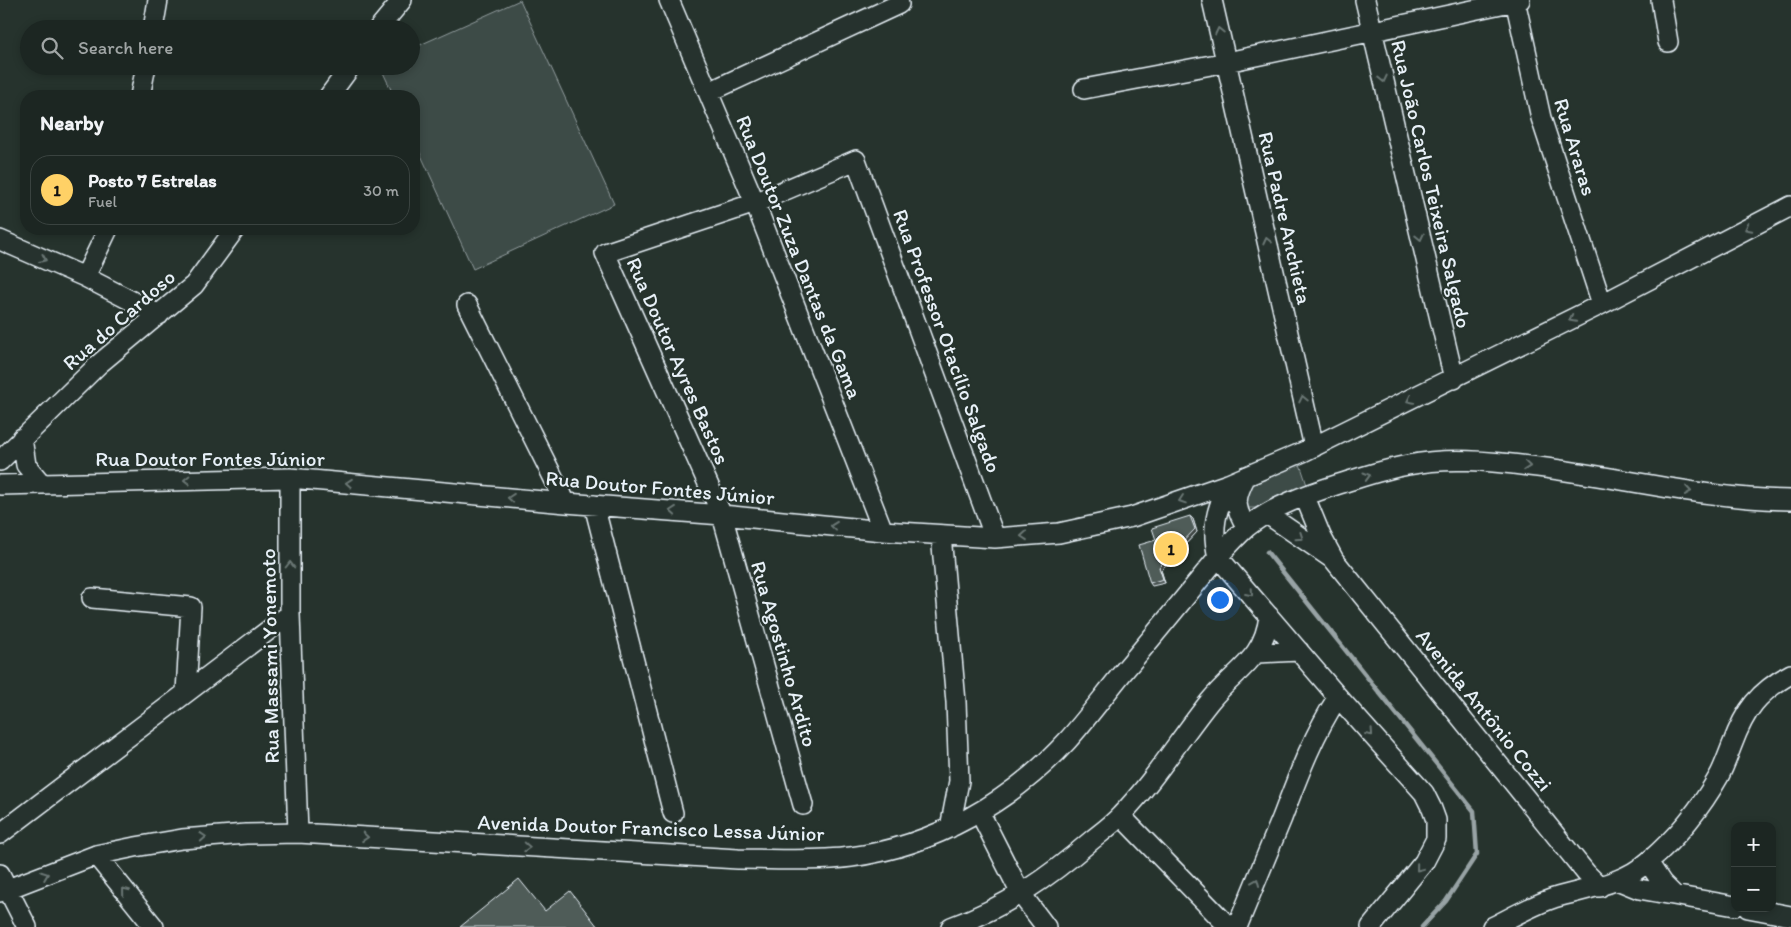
<!DOCTYPE html>
<meta charset="utf-8">
<style>
:root{--surface:#1c2622;--page:#252e2a;--text:#f1f3f6;--muted:#a0a5a5;--line:#3a4340;--accent:#ffd166}
body{margin:0;font-family:Itim,sans-serif;background:var(--page);color:var(--text)}
.controls{position:absolute;right:15px;bottom:15px;display:grid;overflow:hidden;border-radius:10px;box-shadow:0 2px 8px #0003}
.controls button{width:45px;height:45px;display:grid;place-items:center;padding:0;border:0;border-bottom:1px solid var(--line);background:var(--surface);color:var(--text);font:25px sans-serif}
.you{position:absolute;left:1219px;top:599px;width:18px;height:18px;margin:-12px;border:4px solid #fff;border-radius:50%;background:#1a73e8;box-shadow:0 0 0 8px #1a73e833}
.badge{display:grid;place-items:center;width:32px;height:32px;border-radius:50%;background:var(--accent);color:#111;font-size:16px;font-weight:700}
.pin{position:absolute;translate:-50% -50%;border:2px solid #fff;box-shadow:0 1px 5px #0006}
.list{margin:0;padding:0;list-style:none}
h2{display:flex;justify-content:space-between;align-items:center;height:65px;margin:0;padding:0 20px;font-size:21px}
h2 small{font-size:16px;font-weight:400;color:var(--muted)}
.list li{display:grid;grid-template-columns:32px 1fr auto;gap:15px;align-items:center;box-sizing:border-box;height:70px;margin:0 10px 10px;padding:0 10px;border:1px solid var(--line);border-radius:20px}
.list b{display:block;font-size:19px;white-space:nowrap}
.list p{margin:0;font-size:16px;white-space:nowrap;color:var(--muted)}
.list em{font-size:16px;font-style:normal;color:var(--muted)}
.icon{flex:none;width:28px;height:28px;fill:none;stroke:currentColor;stroke-width:2;stroke-linecap:round;stroke-linejoin:round}
.map{position:relative;flex:none;width:1791px;height:927px;overflow:hidden}
.search{position:absolute;background:var(--surface);box-shadow:0 2px 8px #0003;left:20px;top:20px;width:400px;height:55px;display:flex;align-items:center;gap:12px;box-sizing:border-box;padding:0 18px;border-radius:28px;color:var(--muted);font-size:19px}
.panel{position:absolute;background:var(--surface);box-shadow:0 2px 8px #0003;left:20px;top:90px;width:400px;height:145px;border-radius:20px}
.map>svg:first-child{display:block}
.green{fill:#3e4b47;stroke:#939ea0}
.lines{fill:none;stroke-linecap:round;stroke-linejoin:round}
.stream{stroke:#98a3a5;stroke-width:4.5}
.minor-casing{stroke:#e8f1f8;stroke-width:22}
.minor{stroke:#26332d;stroke-width:19}
.wall{fill:#454f4d;stroke:#e8f1f8}
.shaded-wall{fill:#38403e;stroke:#e8f1f8}
.building{fill:#505c59;stroke:#e8f1f8}
.oneway{stroke:#6a7674}
.labels{text-anchor:middle;stroke-width:4.5;stroke-linejoin:round;paint-order:stroke}
.street-label{font-size:21px;fill:#e8f1f8;stroke:#26332d}
</style>
<div class="map">
<svg width="1791" height="927" viewBox="0 0 1791 927">
<rect width="100%" height="100%" fill="#26332d"/>
<filter id="ink" filterUnits="userSpaceOnUse"><feTurbulence type="fractalNoise" baseFrequency=".02" numOctaves="2"/><feDisplacementMap in="SourceGraphic" scale="10" xChannelSelector="R" yChannelSelector="G"/><feConvolveMatrix kernelMatrix="1 2 1 2 8 2 1 2 1" color-interpolation-filters="sRGB"/></filter>
<g filter="url(#ink)">
<path class="green" d="M520,0L614,204L473,269L414,140V96H394L380,66H411V49Z
M1299,461L1307,485L1255,508H1248L1244,504L1249,485Z"/>
<g class="lines">
<path class="stream" d="M1267,552L1474,811L1477,854L1446,901L1422,927"/>
<g class="minor-casing">
<path id="minor" d="M669,0L755,203L883,531
M1212,0L1314,447
M1365,0L1454,379
M1515,0L1541,118L1602,304
M1661,0L1668,42
M153,29L158,0
M378,29L402,0
M1084,89L1227,62L1520,0
M709,92L899,4
M140,96L146,66
M329,96L351,66
M0,240L85,277L159,315
M85,277L108,229
M467,305L566,503
M22,438L26,465L41,483
M0,461L99,364L194,285L235,229
M1246,476C1235,497 1233,507 1247,527
M290,478V614L298,833
M1228,484C1216,511 1211,528 1218,557L1338,697L1424,793L1432,809L1436,820V839L1424,862L1371,927
M0,485L290,478L566,503L722,515L883,531L995,538L1059,533L1132,517L1228,484L1303,452L1602,304L1791,206
M1305,497L1321,536L1334,560L1586,873L1600,887
M594,505L673,813
M1267,514L1331,558
M941,535L956,702L959,781L950,828
M92,598L191,607L186,692
M1257,653L1299,651
M803,805L722,515L605,253L755,203L856,160L995,538
M980,813L1021,894L1046,927
M1121,816L1229,927
M0,834L290,614
M96,855L154,927
M1648,862L1662,883L1674,895
M0,874L27,927
M1617,880L1639,889L1735,906
M0,892L96,855L135,847L182,839L246,834L298,833L738,859C775,859 814,862 851,857C934,846 1011,802 1067,741C1087,719 1105,694 1124,671C1156,633 1187,595 1218,557C1227,547 1237,536 1247,527C1273,506 1308,494 1339,484C1362,477 1385,469 1408,465C1447,457 1490,461 1529,466C1617,476 1702,499 1791,500
M1748,908L1791,916
M951,927C1006,907 1048,878 1092,840C1102,832 1113,824 1121,815C1155,780 1180,738 1210,701C1235,670 1264,660 1269,616
M1237,927C1252,891 1267,854 1282,818C1298,776 1313,735 1338,697
M1492,927C1512,917 1533,905 1554,898C1587,888 1622,885 1649,861C1676,838 1701,808 1719,776C1724,767 1728,755 1732,745C1745,710 1758,692 1791,674"/>
</g>
<use href="#minor" class="minor"/>
</g>
<path class="wall" d="M1193,519L1197,532L1161,570L1165,583L1152,586L1150,583L1156,540Z"/>
<path class="shaded-wall" d="M1190,516L1193,519L1197,532L1161,570L1165,583L1163,579L1159,567Z"/>
<path class="building" d="M1190,516L1195,529L1159,567L1163,579L1150,583L1139,545L1156,540L1152,528Z
M519,879L545,911L570,891L598,927H460Z"/>
<defs><path id="oneway-chevron" d="M-2-3.5L2.5 0L-2 3.5" fill="none" stroke-width="1.6" stroke-linecap="round" stroke-linejoin="round" transform="scale(1.25)"/></defs>
<g class="oneway">
<use href="#oneway-chevron" transform="translate(1219 31) rotate(-103)"/>
<use href="#oneway-chevron" transform="translate(1383 79) rotate(77)"/>
<use href="#oneway-chevron" transform="translate(1748 228) rotate(152)"/>
<use href="#oneway-chevron" transform="translate(1420 237) rotate(77)"/>
<use href="#oneway-chevron" transform="translate(1267 241) rotate(-103)"/>
<use href="#oneway-chevron" transform="translate(43 259) rotate(24)"/>
<use href="#oneway-chevron" transform="translate(1572 319) rotate(153)"/>
<use href="#oneway-chevron" transform="translate(1303 399) rotate(-103)"/>
<use href="#oneway-chevron" transform="translate(1410 400) rotate(154)"/>
<use href="#oneway-chevron" transform="translate(1527 466) rotate(6)"/>
<use href="#oneway-chevron" transform="translate(1367 476) rotate(-16)"/>
<use href="#oneway-chevron" transform="translate(187 480) rotate(179)"/>
<use href="#oneway-chevron" transform="translate(349 483) rotate(-175)"/>
<use href="#oneway-chevron" transform="translate(1688 491) rotate(8)"/>
<use href="#oneway-chevron" transform="translate(511 498) rotate(-175)"/>
<use href="#oneway-chevron" transform="translate(1182 500) rotate(161)"/>
<use href="#oneway-chevron" transform="translate(673 511) rotate(-175)"/>
<use href="#oneway-chevron" transform="translate(834 526) rotate(-174)"/>
<use href="#oneway-chevron" transform="translate(1024 536) rotate(175)"/>
<use href="#oneway-chevron" transform="translate(1300 537) rotate(34)"/>
<use href="#oneway-chevron" transform="translate(290 565) rotate(-90)"/>
<use href="#oneway-chevron" transform="translate(1250 593) rotate(49)"/>
<use href="#oneway-chevron" transform="translate(1370 733) rotate(48)"/>
<use href="#oneway-chevron" transform="translate(203 837) rotate(-4)"/>
<use href="#oneway-chevron" transform="translate(365 837) rotate(4)"/>
<use href="#oneway-chevron" transform="translate(527 847) rotate(3)"/>
<use href="#oneway-chevron" transform="translate(1419 868) rotate(129)"/>
<use href="#oneway-chevron" transform="translate(45 875) rotate(-21)"/>
<use href="#oneway-chevron" transform="translate(1256 882) rotate(-67)"/>
<use href="#oneway-chevron" transform="translate(125 891) rotate(-129)"/>
</g>
</g>
<g class="labels">
<g class="street-label">
<text transform="translate(1575 147) rotate(73)" y="7">Rua Araras</text>
<text transform="translate(1431 184) rotate(77)" y="7">Rua João Carlos Teixeira Salgado</text>
<text transform="translate(1285 218) rotate(77)" y="7">Rua Padre Anchieta</text>
<text transform="translate(799 257) rotate(68)" y="7">Rua Doutor Zuza Dantas da Gama</text>
<text transform="translate(119 320) rotate(-41)" y="7">Rua do Cardoso</text>
<text transform="translate(947 341) rotate(70)" y="7">Rua Professor Otacílio Salgado</text>
<text transform="translate(678 361) rotate(66)" y="7">Rua Doutor Ayres Bastos</text>
<text x="210" y="466">Rua Doutor Fontes Júnior</text>
<text transform="translate(660 488) rotate(5)" y="7">Rua Doutor Fontes Júnior</text>
<text transform="translate(784 654) rotate(74)" y="7">Rua Agostinho Ardito</text>
<text transform="translate(270 656) rotate(-91)" y="7">Rua Massami Yonemoto</text>
<text transform="translate(1484 710) rotate(51)" y="7">Avenida Antônio Cozzi</text>
<text transform="translate(651 828) rotate(2)" y="7">Avenida Doutor Francisco Lessa Júnior</text>
</g>
</g>
</svg>
<div class="controls">
<button>+</button>
<button>−</button>
</div>
<div class="you"></div>
<div class="pin badge" style="left:1171px;top:549px">1</div>
<div class="search"><svg class="icon" aria-label="search" viewBox="0 0 24 24"><circle cx="10" cy="10" r="6"/><path d="M15 15l6 6"/></svg>Search here</div>
<section class="panel">
<h2>Nearby<small></small></h2>
<ul class="list">
<li><span class="badge">1</span><div><b>Posto 7 Estrelas</b><p>Fuel</p></div><em>30 m</em></li>
</ul>
</section>
</div>
